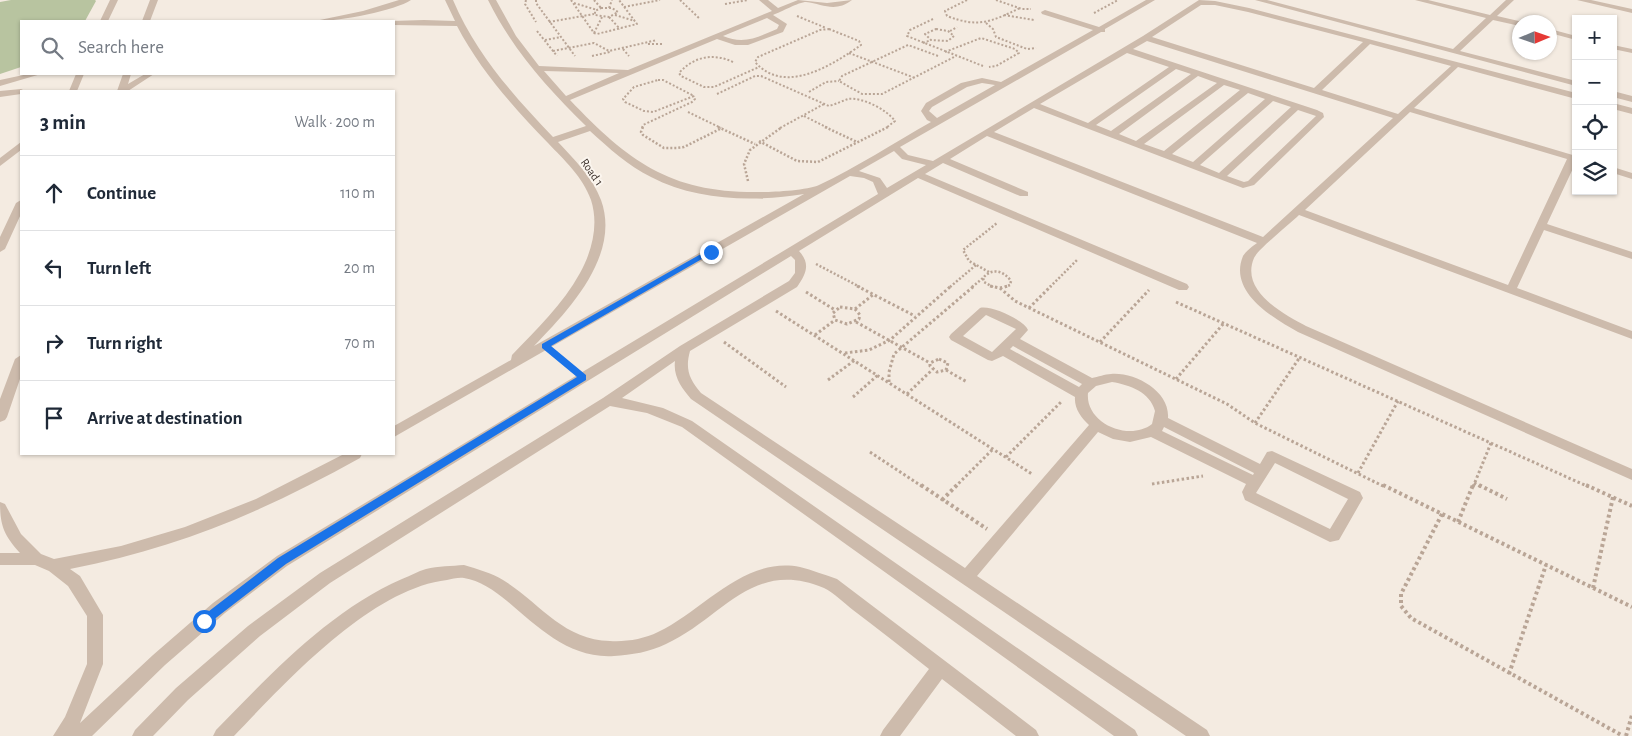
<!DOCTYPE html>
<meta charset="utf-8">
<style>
:root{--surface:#fff;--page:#f6f6f7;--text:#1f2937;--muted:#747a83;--line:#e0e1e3}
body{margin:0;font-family:"Alegreya Sans",sans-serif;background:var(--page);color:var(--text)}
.controls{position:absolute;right:15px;top:15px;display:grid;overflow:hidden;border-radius:0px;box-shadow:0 1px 4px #0004}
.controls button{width:45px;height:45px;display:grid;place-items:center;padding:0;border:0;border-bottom:1px solid var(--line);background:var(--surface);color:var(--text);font:25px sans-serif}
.compass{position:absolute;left:1512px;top:15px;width:45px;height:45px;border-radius:50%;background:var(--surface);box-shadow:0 1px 4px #0004;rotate:88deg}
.stop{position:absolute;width:15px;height:15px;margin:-11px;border:4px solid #1a73e8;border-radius:50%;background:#fff}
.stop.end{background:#1a73e8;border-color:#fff;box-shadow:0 1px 5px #0008}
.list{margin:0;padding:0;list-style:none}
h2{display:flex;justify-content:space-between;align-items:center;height:65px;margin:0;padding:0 20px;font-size:21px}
h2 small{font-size:16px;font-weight:400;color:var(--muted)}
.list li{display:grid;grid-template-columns:32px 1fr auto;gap:15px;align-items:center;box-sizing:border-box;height:75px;padding:0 20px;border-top:1px solid var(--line)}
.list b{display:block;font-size:19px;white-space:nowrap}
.list em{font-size:16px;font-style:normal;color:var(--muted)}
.icon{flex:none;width:28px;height:28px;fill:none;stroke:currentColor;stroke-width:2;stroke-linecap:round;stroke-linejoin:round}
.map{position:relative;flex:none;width:1632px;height:736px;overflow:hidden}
.search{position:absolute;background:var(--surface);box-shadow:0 1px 4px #0004;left:20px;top:20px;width:375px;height:55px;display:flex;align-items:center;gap:12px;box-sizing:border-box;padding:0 18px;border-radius:0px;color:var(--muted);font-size:19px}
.panel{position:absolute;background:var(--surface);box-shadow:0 1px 4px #0004;left:20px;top:90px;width:375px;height:365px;border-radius:0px}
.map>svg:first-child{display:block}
.green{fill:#b8c4a0}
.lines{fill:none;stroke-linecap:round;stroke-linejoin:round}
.path-far3{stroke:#b9a596;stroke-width:2;stroke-dasharray:2 2;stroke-linecap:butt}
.path-far2{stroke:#b9a596;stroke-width:2.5;stroke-dasharray:2 2;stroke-linecap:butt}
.path-far1{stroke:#b9a596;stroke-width:3;stroke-dasharray:2.5 2.5;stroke-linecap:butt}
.path{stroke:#b9a596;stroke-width:4;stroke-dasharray:3 3;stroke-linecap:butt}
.minor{fill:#cdbbac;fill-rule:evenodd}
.route{fill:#1a73e8}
.labels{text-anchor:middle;stroke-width:4;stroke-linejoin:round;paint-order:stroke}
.far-street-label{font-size:12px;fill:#3b302b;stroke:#fbf5ee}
</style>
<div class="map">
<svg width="1632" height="736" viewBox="0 0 1632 736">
<rect width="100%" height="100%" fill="#f4ebe1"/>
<path class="green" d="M11,0H95L96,1L85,21H21V67L0,74V2Z"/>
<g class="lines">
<path class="path-far3" d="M526,0L525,4L536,22
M536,0V3L575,56
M571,0L594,33L597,34L637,24L619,0
M594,0L601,8
M680,0L700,19
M967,0L945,11L947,16C978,28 991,22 1020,8
M996,0L1022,9H1031
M574,3L597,10
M725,4L748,0
M624,7L660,0
M601,8H612L618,12L609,17L595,15V11Z
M609,8L612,0
M1094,13L1118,0
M615,15L635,21
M1004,15L1034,20
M797,16L826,28
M609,17L620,29
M933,19L910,30L907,36L983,66
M549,22L594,14
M986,23L993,29L996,37L1027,49L1036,48
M829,29L859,41L861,45C832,65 785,96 755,62L758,57L820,30Z
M936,29L948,31L954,36L948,41L931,40L925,34Z
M537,31L557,56
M950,31L957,27
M594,33L602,17
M545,40L561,37
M923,43L931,40
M648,44H662
M623,49L629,56
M553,51L594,43L609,51L657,40
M945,52L981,38L1015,49L1019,53L996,66L989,67
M849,53L915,78
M592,56L610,52
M938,56L908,45L842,76L839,81L862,94H882L956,56
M733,62C714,53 694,56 679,73L681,76L704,87H714L759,67
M658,80H663L694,96L653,112L644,111L625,102L623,99L634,87Z
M809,92L826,82L839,81
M717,94L755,76H761L829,106C836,104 842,101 848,99C863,97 887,110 895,121L886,128
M688,112L721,128
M804,116L828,128
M642,128L643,125L692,102L695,99L694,96
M780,128L824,104"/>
<path class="path-far2" d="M643,127L641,132L643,135L664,148H677L684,147L722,128
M718,127L755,144
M825,127L857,142
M759,141L797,161L818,162L888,127
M748,181L744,164L750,150L782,127
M816,264L860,287
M989,272L969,261L963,250L997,223
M950,287L976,265
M972,287L983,278
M993,287L984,282L983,278C992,267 1004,271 1011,281L1010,285L1005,287
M1050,287L1078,259"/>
<path class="path-far1" d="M857,286L915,316
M990,286L1000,288L1008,286
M1000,288L1015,301L1227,404L1255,423L1385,487
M806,292L835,310
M1176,302L1589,487
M840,307L855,309L860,315L859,319L847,324L835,320L833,313Z
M1029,308L1051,286
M855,309L874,294
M776,311L1032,474
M856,322L930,363
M815,335L835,320
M724,342L786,387
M1100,342L1149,290
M845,353L869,350L890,340L951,286
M557,356L571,368
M939,359L948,363L946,370L937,372L930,366V363Z
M946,370L967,382
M1176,379L1224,323
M828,380L855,360
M889,382V372L894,354L974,286
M907,394L933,369
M853,397L878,375
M1255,423L1300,357
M870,452L923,487
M1006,457L1062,401
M1358,473L1398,401
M1474,483L1481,487
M1152,484L1203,476
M955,487L993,449
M1473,487L1491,443"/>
<path class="path" d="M921,485L987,529
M1383,485L1632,607
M1479,485L1507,499
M1586,485L1632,506
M942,500L957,485
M1442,514L1401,594V606L1411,618L1623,736
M1458,522L1473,485
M1593,588L1613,497
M1509,674L1546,565
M1626,736L1632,715"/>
<path class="minor" d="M110,0H118L108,21H100Z
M150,0H158L150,21H142Z
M399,0H411C395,11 335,22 315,21L363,11Z
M445,0H453C476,54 513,95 553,137L586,126C548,89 512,49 488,0H496L516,36L539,66L628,70L772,11L759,0H768L778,8L798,0L827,3L852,0C835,13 823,4 806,2C799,2 781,12 773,15L787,24L783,32L748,45H735L717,39L570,100C630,163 672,194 763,192C776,192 808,190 819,185C856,168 895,142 931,122L927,120L921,111L926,103L961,83L982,78L1001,82L1093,30L1042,14L1041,12L1045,10L1099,27L1146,0H1155L1105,29V32H1101L900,147L908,155L933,161L1143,36L1199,0L1215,1L1249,8L1576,93V99L1458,67L1414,108L1576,156V162L1547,224L1632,252V259L1544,230L1517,288L1632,331V339L1299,215C1290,224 1258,249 1254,258C1240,291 1283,314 1306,326L1632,469V480L1298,332C1273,318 1228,292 1243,256C1246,251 1253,246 1257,243L987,136L950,159L1028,192V196H1020L943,163L925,174L1187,284L1189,287L1187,290H1179L918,178L799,251C811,264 806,274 797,287L690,351C685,369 689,379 701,393L965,568L1089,425C1081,418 1074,408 1075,397L1003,356L992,361L988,360L951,340L949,337L951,334L980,308C991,305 1024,320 1028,330L1020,339L1092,378C1098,377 1105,374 1111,374C1135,372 1170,391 1168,418L1260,464L1267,452L1272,451L1360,492L1363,498L1339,540L1330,542L1245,500L1242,492L1246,484L1151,437L1130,442L1113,439L1098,432L977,576L1207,730L1210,736H1186L691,399C682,388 673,377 675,361L622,398L663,408L692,421L1135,730L1138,736H1114L682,427L647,413L610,406L330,583L260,636L188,700L153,736H132L135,730L176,688L248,626L320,573L603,398L680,346L789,281L795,273V260L791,256L287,566L225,613L165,665L92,736H53L65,717L87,664V616L68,586L49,571L35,565H0V553H20C4,535 0,526 0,502L5,504L21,534L41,554L54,559L121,546L185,527L256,499L344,454H362L360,458C265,511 178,548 70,569L80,576L103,615V664L80,723L153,655L213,603L277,556L878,194L873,182L864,178L850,176L394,437V426L511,360L512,355C536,330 563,304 580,273C592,251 599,225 591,200C583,177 564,160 548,143C514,108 480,70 457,26L394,25V21H392L424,20L455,21ZM1201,5H1215L1248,12L1363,42L1314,88L1152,37ZM767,18L779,25L777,29C758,37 744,45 723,36ZM1147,41L1393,118L1263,237L994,132L1034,108L1243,188L1254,185L1324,117L1323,113L1317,110L1133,49ZM1370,44L1451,66L1398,114L1322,90ZM1127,53L1169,67L1088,123L1040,104ZM1176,69L1191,74L1111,131L1096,125ZM544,71L619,73L566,96ZM1198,76L1217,83L1136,141L1119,134ZM982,83L995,85L937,118L929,111L932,107L967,87ZM1224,85L1240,90L1164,151L1144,144ZM1248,93L1265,99L1193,162L1172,154ZM1273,101L1291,107L1219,173L1200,165ZM1298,110L1316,116L1248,181L1244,182L1227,176ZM1410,112L1567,159L1508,285L1305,210ZM590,131C609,148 628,166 651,177C697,201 754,202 804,194L534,346C569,310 621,255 601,200C593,178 574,159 558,142ZM894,151L902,159L926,165L887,188L880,178L859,171ZM986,315L1016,329L992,352L963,336ZM1013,346L1082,384L1079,387L1010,349ZM1112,382C1130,385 1150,392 1155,411L1152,424C1129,442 1085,423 1088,393L1096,386ZM1164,427L1254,473L1253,475L1162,431ZM1275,463L1348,499L1330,529L1256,493Z
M1255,0H1267L1453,49L1486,18L1415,0H1428L1490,15L1506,0H1514L1497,16L1523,22H1520V26L1493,20L1460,51L1576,81V86Z
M1577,0H1591L1632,9V13Z
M1550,29L1576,36V40L1550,33Z
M1613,45L1632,49V53L1613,49Z
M28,74H41L0,86V80Z
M76,74H84L77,91H69Z
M123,74H131L128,84L145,74H154L128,91H117Z
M21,89L25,91H21V94L0,97V91Z
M1613,91L1632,96V102L1613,97Z
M1613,103L1632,108V114L1613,109Z
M21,142V150L0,166V158Z
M1613,167L1632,173V179L1613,173Z
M21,200V214L5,249L0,252V237L16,203Z
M21,355V376L7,417L5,420L0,422V399L15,359Z
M464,565C477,569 492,573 503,580C540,603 563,640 610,641C626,642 644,639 658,632C704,610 744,556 800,567C812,570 825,575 837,579L1036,730L1039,736H1016L942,679L900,736H880L883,730L929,669C904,649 879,630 853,610C844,603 834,593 824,588C752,558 723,618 666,644C650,652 631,655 614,656C569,659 538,627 507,601C495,591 479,580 464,578C459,577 452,579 447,580C370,589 286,682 234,736H213L216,730C271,674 329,611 402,579C410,576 418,571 426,569C438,566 452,566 464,565Z"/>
</g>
<path class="route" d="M708,250L714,252L551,346L586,375V380L286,564L208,624H200L199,621L200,618L278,558L577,377L542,348V344Z"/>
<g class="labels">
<g class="far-street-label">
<text transform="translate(592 172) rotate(55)" y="4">Road 1</text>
</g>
</g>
</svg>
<div class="controls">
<button>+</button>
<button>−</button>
<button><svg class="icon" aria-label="locate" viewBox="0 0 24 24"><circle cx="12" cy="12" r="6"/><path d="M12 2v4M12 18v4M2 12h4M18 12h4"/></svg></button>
<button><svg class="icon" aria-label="layers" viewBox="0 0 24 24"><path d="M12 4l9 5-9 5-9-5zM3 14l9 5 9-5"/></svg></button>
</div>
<svg class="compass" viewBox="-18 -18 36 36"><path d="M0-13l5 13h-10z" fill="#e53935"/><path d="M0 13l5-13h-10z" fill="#747a83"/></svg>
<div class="stop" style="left:204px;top:621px"></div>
<div class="stop end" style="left:711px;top:252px"></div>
<div class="search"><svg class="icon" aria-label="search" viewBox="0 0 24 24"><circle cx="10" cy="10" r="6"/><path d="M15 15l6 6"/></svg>Search here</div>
<section class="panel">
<h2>3 min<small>Walk · 200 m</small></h2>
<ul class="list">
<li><svg class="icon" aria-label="ahead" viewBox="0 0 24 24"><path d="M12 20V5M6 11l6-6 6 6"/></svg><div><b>Continue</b></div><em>110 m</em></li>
<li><svg class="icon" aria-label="left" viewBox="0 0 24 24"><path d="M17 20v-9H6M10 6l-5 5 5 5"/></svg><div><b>Turn left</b></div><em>20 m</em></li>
<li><svg class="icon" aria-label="right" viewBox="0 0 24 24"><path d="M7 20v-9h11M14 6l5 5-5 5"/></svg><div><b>Turn right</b></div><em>70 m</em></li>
<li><svg class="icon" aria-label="arrive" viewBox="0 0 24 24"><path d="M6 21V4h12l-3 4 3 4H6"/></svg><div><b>Arrive at destination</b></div></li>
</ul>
</section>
</div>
